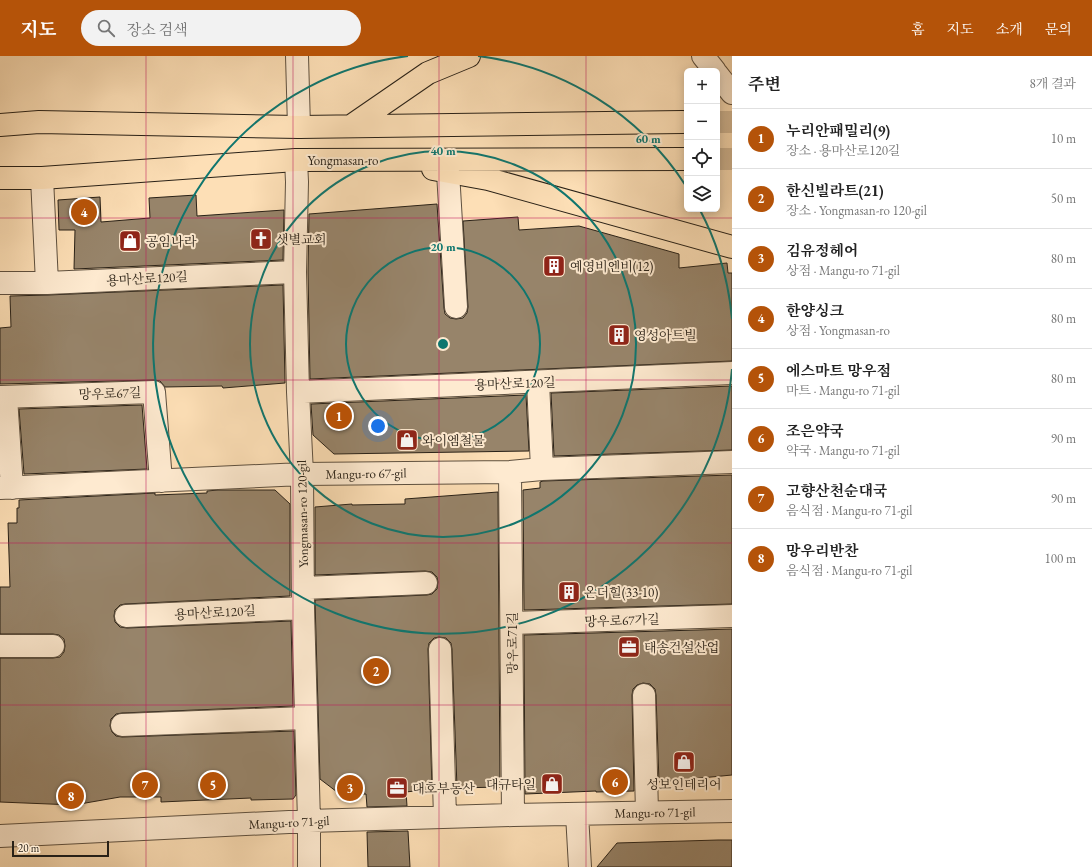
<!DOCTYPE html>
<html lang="ko">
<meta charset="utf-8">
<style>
:root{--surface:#fff;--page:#f2f2f2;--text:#222;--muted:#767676;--line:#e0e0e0;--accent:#b45309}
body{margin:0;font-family:"EB Garamond","Noto Serif KR",serif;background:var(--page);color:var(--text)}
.controls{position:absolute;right:12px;top:12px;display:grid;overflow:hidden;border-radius:6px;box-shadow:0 2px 10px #0003}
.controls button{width:36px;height:36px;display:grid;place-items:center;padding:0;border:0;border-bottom:1px solid var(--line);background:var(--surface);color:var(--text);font:20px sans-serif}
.scale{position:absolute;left:12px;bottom:10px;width:97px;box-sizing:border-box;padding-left:4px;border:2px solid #292117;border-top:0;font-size:11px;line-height:14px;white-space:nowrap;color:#292117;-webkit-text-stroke:3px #feead0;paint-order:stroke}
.you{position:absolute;left:378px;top:370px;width:14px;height:14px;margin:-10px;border:3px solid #fff;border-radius:50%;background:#1a73e8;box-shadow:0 0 0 6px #1a73e833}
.badge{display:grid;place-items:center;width:26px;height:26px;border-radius:50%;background:var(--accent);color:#fff;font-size:13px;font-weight:700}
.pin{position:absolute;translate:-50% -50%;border:2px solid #fff;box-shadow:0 1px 4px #0006}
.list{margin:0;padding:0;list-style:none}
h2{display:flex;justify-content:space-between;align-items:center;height:52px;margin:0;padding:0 16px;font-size:17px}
h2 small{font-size:13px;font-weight:400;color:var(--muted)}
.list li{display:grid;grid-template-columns:26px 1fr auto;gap:12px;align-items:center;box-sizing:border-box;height:60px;padding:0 16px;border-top:1px solid var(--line)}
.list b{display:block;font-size:15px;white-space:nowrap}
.list p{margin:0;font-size:13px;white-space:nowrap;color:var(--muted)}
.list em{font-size:13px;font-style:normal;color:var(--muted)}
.icon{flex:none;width:22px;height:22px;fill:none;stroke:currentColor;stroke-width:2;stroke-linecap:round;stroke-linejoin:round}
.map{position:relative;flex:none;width:732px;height:811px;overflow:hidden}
header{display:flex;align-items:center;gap:24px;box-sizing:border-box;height:56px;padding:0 20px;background:var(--accent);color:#fff}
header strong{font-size:19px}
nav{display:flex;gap:22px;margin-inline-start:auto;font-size:14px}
.search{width:280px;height:36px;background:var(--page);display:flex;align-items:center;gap:10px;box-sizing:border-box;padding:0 14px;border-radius:22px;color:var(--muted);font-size:15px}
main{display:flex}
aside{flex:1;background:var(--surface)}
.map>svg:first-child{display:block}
.building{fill:#97846a;stroke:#292117}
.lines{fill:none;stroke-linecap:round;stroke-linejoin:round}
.major-tunnel{stroke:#d3b996;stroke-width:22;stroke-dasharray:22 11;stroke-linecap:butt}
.minor-casing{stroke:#5e503f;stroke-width:24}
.major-casing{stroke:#292117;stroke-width:24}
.minor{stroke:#feead0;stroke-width:22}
.major{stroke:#fddfb6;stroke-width:22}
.grid{fill:none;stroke:#c2185b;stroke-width:1;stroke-opacity:0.55}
.ring{fill:none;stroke:#0f766e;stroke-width:2}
.labels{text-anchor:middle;stroke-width:4;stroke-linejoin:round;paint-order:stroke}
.street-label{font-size:13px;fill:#292117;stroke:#feead0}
.poi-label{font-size:13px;fill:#292117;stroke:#feead0;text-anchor:start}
.centre{fill:#0f766e;stroke:#feead0;stroke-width:2}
.ring-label{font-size:12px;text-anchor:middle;font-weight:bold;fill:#0f766e;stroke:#feead0;stroke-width:4;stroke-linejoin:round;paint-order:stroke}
</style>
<header>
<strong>지도</strong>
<div class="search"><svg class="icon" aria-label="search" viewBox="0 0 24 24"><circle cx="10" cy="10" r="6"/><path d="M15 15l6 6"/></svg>장소 검색</div>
<nav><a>홈</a><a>지도</a><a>소개</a><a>문의</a></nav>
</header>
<main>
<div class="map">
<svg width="732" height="811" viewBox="0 0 732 811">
<rect width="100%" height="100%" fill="#fddfb6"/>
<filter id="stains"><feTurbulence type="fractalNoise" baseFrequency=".005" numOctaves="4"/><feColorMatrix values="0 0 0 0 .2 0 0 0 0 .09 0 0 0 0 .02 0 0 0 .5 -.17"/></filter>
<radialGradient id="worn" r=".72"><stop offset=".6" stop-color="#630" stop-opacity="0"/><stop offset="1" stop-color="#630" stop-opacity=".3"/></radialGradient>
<path class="building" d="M196,139L197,160L284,154L283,204L74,213L75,174H59L58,144L100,141L101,166L150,162L149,142Z
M437,148L444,252L445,258L450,262L456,263L463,262L467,257L468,251L463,165L518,161L519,174L579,170L679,198V212L727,207L728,217H732V305L310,323L308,216L309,158Z
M283,229L285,327L223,332L222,330L165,331L160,325L154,324L0,328V272L11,271L10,240L48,239Z
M732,330V394L554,400L551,337Z
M526,339L529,395L334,398L313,379L311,348Z
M142,349L147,413L24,418L19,353Z
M732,419V548L524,554L523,434L540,432V426L543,425Z
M218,434H275L290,448V540L125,548L120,549L115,554L114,560L115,566L120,571L127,572L291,565L293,650L122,657L116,658L111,663L110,670L112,676L116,680L122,681L294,675L296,739L293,743L251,744V742L161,746V741H120L74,749L0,746V602H53L60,601L64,596L65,590L64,583L59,579L53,578H0V531H10L8,467H17V452H19V444L155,437V439L207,437V435Z
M498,436L500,731L457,732L452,593L451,587L446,582L439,581L434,582L429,587L428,593L432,733L406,736L407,750L367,751L366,738L341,739L320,723L315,544L427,539L432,538L437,533L438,526L437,521L432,516L425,515L315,519V451L352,448V449L405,448V443Z
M732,573V719L659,726L656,639L655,633L650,628L643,627L637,629L633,633L632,639L634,735L596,736V735L525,738L524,579Z
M408,775L410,811H368L367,776Z
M718,784H732V811H597L617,787Z"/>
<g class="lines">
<path class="major-tunnel" d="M717,66H732
M717,103H732"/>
<g class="minor-casing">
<path id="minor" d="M297,0L299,71
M703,0L715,15
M717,18L732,37
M296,104L297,126L295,216L298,336L302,418L303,552L309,765V811
M448,116L456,251
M42,122L47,227
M0,227H47L295,216
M538,326L542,413
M298,336L732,317
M0,341L154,336L161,425
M6,341L12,432
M510,416L513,759
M0,432L302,418L510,416L542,413L732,406
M303,532L426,527
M126,560L303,552
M512,567L732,560
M0,590H53
M440,593L445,761
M644,639L647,756
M122,669L305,662
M577,758L580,811
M0,780L309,765L513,759L732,755"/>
</g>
<g class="major-casing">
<path id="major" d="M0,69L39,66L299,71L683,66
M351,70L428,17L469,0
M433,113L488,123L732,191
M0,122H42L296,104L687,103"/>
</g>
<use href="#minor" class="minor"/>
<use href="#major" class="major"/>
</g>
<path class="grid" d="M146,0V811M293,0V811M439,0V811M586,0V811M0,162H732M0,324H732M0,487H732M0,649H732"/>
<g class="ring">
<circle cx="443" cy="288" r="97"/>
<circle cx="443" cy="288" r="193"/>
<path d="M732 313A290 290 0 1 1 408 0M478 0A290 290 0 0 1 686 130M700 154A290 290 0 0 1 732 263"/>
</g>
<defs>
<g id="church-square" transform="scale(1.15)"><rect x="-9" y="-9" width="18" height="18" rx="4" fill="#8f2418" stroke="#feead0"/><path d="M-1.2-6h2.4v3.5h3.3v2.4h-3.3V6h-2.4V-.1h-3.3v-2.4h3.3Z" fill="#fff"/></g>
<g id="shop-square" transform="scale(1.15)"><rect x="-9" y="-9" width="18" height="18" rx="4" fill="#8f2418" stroke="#feead0"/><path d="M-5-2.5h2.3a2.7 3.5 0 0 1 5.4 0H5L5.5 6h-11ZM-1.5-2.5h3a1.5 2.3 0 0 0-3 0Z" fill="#fff"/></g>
<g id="building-square" transform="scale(1.15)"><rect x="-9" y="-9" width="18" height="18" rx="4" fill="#8f2418" stroke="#feead0"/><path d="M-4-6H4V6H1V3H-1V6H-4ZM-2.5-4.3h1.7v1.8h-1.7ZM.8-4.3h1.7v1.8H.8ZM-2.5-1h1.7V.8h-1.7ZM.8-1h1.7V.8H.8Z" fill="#fff"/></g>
<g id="office-square" transform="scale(1.15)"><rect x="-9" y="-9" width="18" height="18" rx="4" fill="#8f2418" stroke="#feead0"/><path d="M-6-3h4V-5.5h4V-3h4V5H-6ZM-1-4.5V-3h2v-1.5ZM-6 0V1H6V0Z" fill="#fff"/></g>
</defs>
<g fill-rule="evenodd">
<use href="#church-square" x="261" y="183"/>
<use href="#shop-square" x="130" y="185"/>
<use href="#building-square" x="554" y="210"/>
<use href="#building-square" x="619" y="279"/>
<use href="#shop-square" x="407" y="384"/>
<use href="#building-square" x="569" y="536"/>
<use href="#office-square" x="629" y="591"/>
<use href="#shop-square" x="684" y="706"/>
<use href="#shop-square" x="552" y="728"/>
<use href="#office-square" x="397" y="732"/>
</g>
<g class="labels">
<g class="street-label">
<text x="343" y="109">Yongmasan-ro</text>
<text transform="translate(147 222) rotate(-3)" y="5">용마산로120길</text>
<text transform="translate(515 327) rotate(-2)" y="5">용마산로120길</text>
<text transform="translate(110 337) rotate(-2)" y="5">망우로67길</text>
<text transform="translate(366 417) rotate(-1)" y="5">Mangu-ro 67-gil</text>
<text transform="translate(302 458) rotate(-91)" y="5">Yongmasan-ro 120-gil</text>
<text transform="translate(215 556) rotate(-3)" y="5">용마산로120길</text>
<text transform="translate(622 564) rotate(-2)" y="5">망우로67가길</text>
<text transform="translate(512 587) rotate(-90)" y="5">망우로71길</text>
<text transform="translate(655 756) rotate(-1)" y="5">Mangu-ro 71-gil</text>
<text transform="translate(289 766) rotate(-3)" y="5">Mangu-ro 71-gil</text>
</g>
<g class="poi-label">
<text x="276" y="188">샛별교회</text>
<text x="146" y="190">공임나라</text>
<text x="570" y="215">예영비엔비(12)</text>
<text x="634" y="284">영성아트빌</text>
<text x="422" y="389">와이엠철물</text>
<text x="584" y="541">온더힐(33-10)</text>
<text x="644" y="596">태송건설산업</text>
<text x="536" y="733" text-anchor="end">대규타일</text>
<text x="684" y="733" text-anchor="middle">성보인테리어</text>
<text x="412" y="737">대호부동산</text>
</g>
</g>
<circle cx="443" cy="288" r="6" class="centre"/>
<g class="ring-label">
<text x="648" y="87">60 m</text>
<text x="443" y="99">40 m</text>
<text x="443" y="195">20 m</text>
</g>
<rect width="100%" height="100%" filter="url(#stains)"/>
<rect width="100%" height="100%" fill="url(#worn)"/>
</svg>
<div class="controls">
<button>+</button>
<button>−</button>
<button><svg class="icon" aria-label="locate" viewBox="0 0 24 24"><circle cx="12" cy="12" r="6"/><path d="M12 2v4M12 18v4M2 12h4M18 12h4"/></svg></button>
<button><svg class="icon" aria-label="layers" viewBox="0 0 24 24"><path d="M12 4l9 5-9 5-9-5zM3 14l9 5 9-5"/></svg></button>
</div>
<div class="scale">20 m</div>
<div class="you"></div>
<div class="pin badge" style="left:339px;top:360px">1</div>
<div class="pin badge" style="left:376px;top:615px">2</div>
<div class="pin badge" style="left:350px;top:732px">3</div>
<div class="pin badge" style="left:84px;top:156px">4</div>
<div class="pin badge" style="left:213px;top:729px">5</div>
<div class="pin badge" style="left:615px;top:726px">6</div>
<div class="pin badge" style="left:145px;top:729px">7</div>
<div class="pin badge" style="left:71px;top:740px">8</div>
</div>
<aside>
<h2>주변<small>8개 결과</small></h2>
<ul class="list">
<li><span class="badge">1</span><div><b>누리안패밀리(9)</b><p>장소 · 용마산로120길</p></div><em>10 m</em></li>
<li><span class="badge">2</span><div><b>한신빌라트(21)</b><p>장소 · Yongmasan-ro 120-gil</p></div><em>50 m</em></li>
<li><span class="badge">3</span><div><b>김유정헤어</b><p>상점 · Mangu-ro 71-gil</p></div><em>80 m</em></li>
<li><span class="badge">4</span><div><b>한양싱크</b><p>상점 · Yongmasan-ro</p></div><em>80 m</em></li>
<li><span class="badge">5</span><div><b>에스마트 망우점</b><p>마트 · Mangu-ro 71-gil</p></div><em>80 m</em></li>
<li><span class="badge">6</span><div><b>조은약국</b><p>약국 · Mangu-ro 71-gil</p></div><em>90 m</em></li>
<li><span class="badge">7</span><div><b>고향산천순대국</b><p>음식점 · Mangu-ro 71-gil</p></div><em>90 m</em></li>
<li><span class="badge">8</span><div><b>망우리반찬</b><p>음식점 · Mangu-ro 71-gil</p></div><em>100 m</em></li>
</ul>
</aside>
</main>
